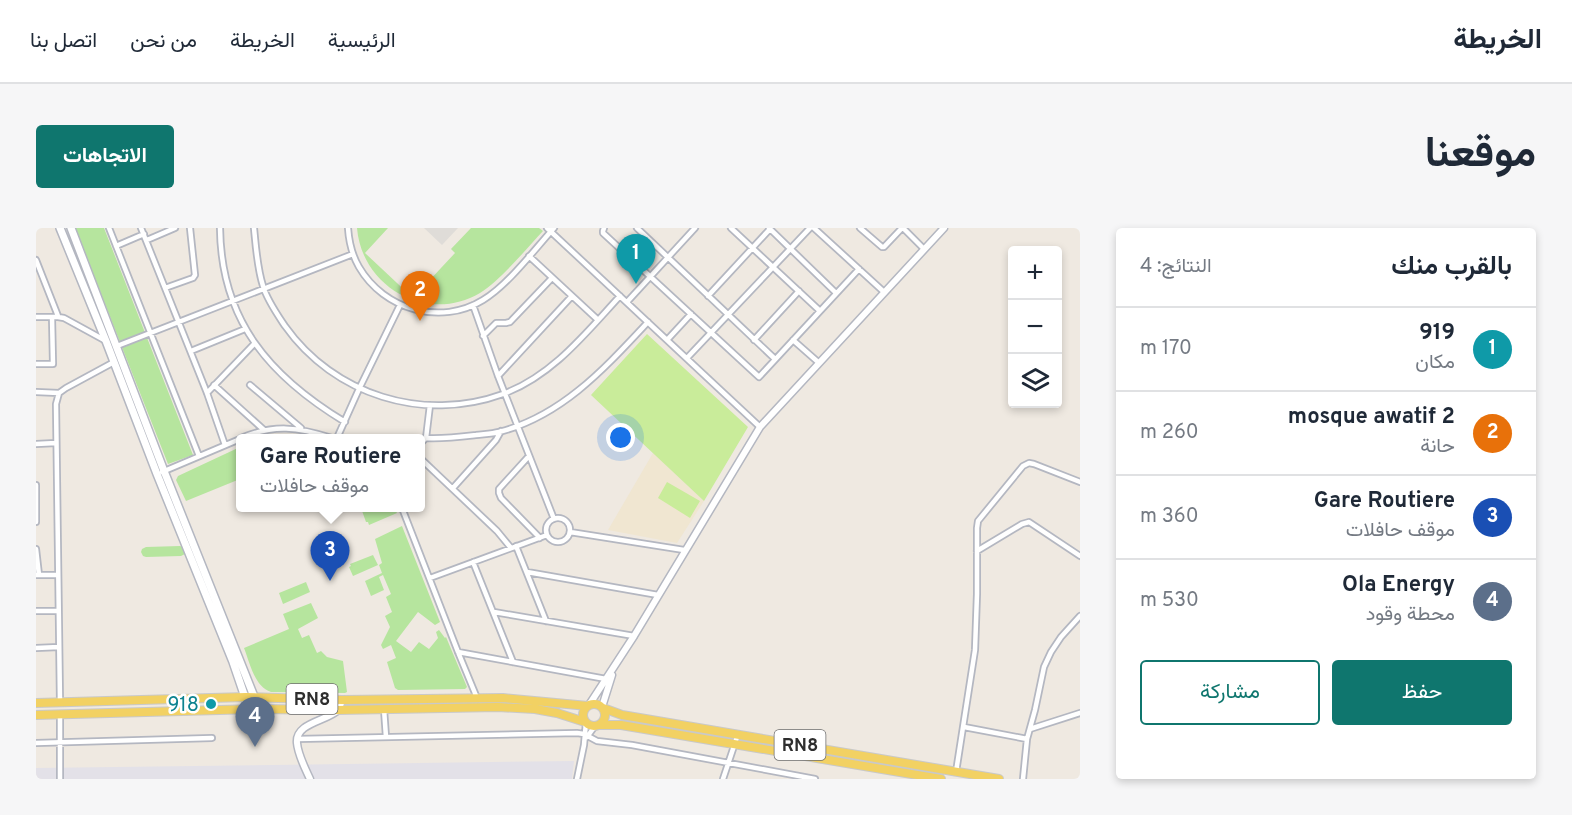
<!DOCTYPE html>
<html lang="ar">
<meta charset="utf-8">
<style>
:root{--surface:#fff;--page:#f6f6f7;--text:#1f2937;--muted:#747a83;--line:#e0e1e3;--accent:#0f766e}
body{margin:0;font-family:Overpass,Vazirmatn,sans-serif;background:var(--page);color:var(--text);direction:rtl}
.controls{position:absolute;right:18px;top:18px;display:grid;overflow:hidden;border-radius:6px;box-shadow:0 3px 9px #0003}
.controls button{width:54px;height:54px;display:grid;place-items:center;padding:0;border:0;border-bottom:2px solid var(--line);background:var(--surface);color:var(--text);font:30px sans-serif}
.you{position:absolute;left:585px;top:210px;width:21px;height:21px;margin:-15px;border:4px solid #fff;border-radius:50%;background:#1a73e8;box-shadow:0 0 0 9px #1a73e833}
.badge{display:grid;place-items:center;width:39px;height:39px;border-radius:50%;background:var(--accent);color:#fff;font-size:20px;font-weight:700}
.pin{position:absolute;translate:-50% -50px;filter:drop-shadow(0 2px 3px #0008)}
.pin::after{content:'';position:absolute;top:32px;width:21px;height:18px;background:inherit;clip-path:polygon(0 0,100% 0,50% 100%)}
.popup{position:absolute;left:200px;top:206px;width:189px;height:78px;box-sizing:border-box;display:grid;place-content:center;border-radius:6px;background:var(--surface);filter:drop-shadow(0 2px 4px #0005);font-size:20px;white-space:nowrap;color:var(--muted)}
.popup b{font-size:22px;color:var(--text)}
.popup::after{content:'';position:absolute;left:50%;top:100%;margin-left:-12px;border:12px solid transparent;border-top-color:var(--surface)}
.list{margin:0;padding:0;list-style:none}
h2{display:flex;justify-content:space-between;align-items:center;height:78px;margin:0;padding:0 24px;font-size:26px}
h2 small{font-size:20px;font-weight:400;color:var(--muted)}
.list li{display:grid;grid-template-columns:39px 1fr auto;gap:18px;align-items:center;box-sizing:border-box;height:84px;padding:0 24px;border-top:2px solid var(--line)}
.list b{display:block;font-size:22px;white-space:nowrap}
.list p{margin:0;font-size:20px;white-space:nowrap;color:var(--muted)}
.list em{font-size:20px;font-style:normal;color:var(--muted)}
.actions{display:flex;gap:12px;padding:18px 24px}
.actions a{flex:1;padding:14px 0;border:2px solid var(--accent);border-radius:6px;text-align:center;font-size:21px;color:var(--accent)}
.actions .main{background:var(--accent);color:#fff}
.icon{flex:none;width:33px;height:33px;fill:none;stroke:currentColor;stroke-width:2;stroke-linecap:round;stroke-linejoin:round}
.map{position:relative;flex:none;width:1044px;height:551px;overflow:hidden;direction:ltr;border-radius:6px}
header{display:flex;align-items:center;gap:36px;box-sizing:border-box;height:84px;padding:0 30px;background:var(--surface);border-bottom:2px solid var(--line)}
header strong{font-size:28px}
nav{display:flex;gap:33px;margin-inline-start:auto;font-size:21px}
.intro{display:flex;align-items:center;justify-content:space-between;box-sizing:border-box;height:144px;padding:0 36px}
h1{margin:0;font-size:42px}
.button{padding:15px 27px;border-radius:6px;background:var(--accent);color:#fff;font-size:21px;font-weight:700}
main{display:flex;gap:36px;padding:0 36px}
aside{flex:1;background:var(--surface);border-radius:6px;box-shadow:0 3px 9px #0003}
.map>svg:first-child{display:block}
.industrial{fill:#e3e1e8}
.education{fill:#f0e6d1}
.green{fill:#b6e59e}
.pitch{fill:#c9ec9a}
.plaza{fill:#dfdcd8}
.lines{fill:none;stroke-linecap:round;stroke-linejoin:round}
.minor-casing{stroke:#b4b7c1;stroke-width:8}
.tertiary-casing{stroke:#b4b7c1;stroke-width:9}
.secondary-casing{stroke:#b4b7c1;stroke-width:10}
.primary-casing{stroke:#c9c9c9;stroke-width:10}
.minor{stroke:#fff;stroke-width:4.5}
.tertiary{stroke:#fff;stroke-width:6}
.secondary{stroke:#fff;stroke-width:7}
.primary{stroke:#f2d163;stroke-width:8}
.culture-dot{fill:#0f9aa8;stroke:#fff;stroke-width:2}
.labels{text-anchor:middle;stroke-width:5;stroke-linejoin:round;paint-order:stroke}
.shield{fill:#fff;stroke:#6d6d6d;stroke-width:1.5}
.shield-label{font-size:18px;font-weight:bold;fill:#2e2e2e}
.culture-label{font-size:20px;fill:#0d838f;stroke:#fff;text-anchor:end}
</style>
<header>
<strong>الخريطة</strong>
<nav><a>الرئيسية</a><a>الخريطة</a><a>من نحن</a><a>اتصل بنا</a></nav>
</header>
<div class="intro"><h1>موقعنا</h1><a class="button">الاتجاهات</a></div>
<main>
<aside>
<h2>بالقرب منك<small>النتائج: 4</small></h2>
<ul class="list">
<li><span class="badge" style="background:#0f9aa8">1</span><div><b>919</b><p>مكان</p></div><em>170 m</em></li>
<li><span class="badge" style="background:#e8710a">2</span><div><b>mosque awatif 2</b><p>حانة</p></div><em>260 m</em></li>
<li><span class="badge" style="background:#1a4fb4">3</span><div><b>Gare Routiere</b><p>موقف حافلات</p></div><em>360 m</em></li>
<li><span class="badge" style="background:#5c6f8a">4</span><div><b>Ola Energy</b><p>محطة وقود</p></div><em>530 m</em></li>
</ul>
<div class="actions"><a class="main">حفظ</a><a>مشاركة</a></div>
</aside>
<div class="map">
<svg width="1044" height="551" viewBox="0 0 1044 551">
<rect width="100%" height="100%" fill="#efe9e1"/>
<path class="industrial" d="M538,533L536,551H0V540Z"/>
<path class="education" d="M617,225L668,273L641,315L572,302Z"/>
<path class="green" d="M39,0H68L157,227L132,236Z
M321,0H352L329,25L377,70L419,25L415,21L435,0H503L507,3C489,22 466,51 444,65C392,96 326,60 321,0Z
M204,219V251L150,273L140,252L142,248Z
M325,280H358L361,285L333,297L332,294H330Z
M366,298L404,394L399,397L382,384L360,413L375,424L383,414L393,421L402,410L400,404L403,402L409,410L410,409L431,459L429,461L362,462L359,460L351,434L360,430L355,417L347,421L345,417L354,399L349,388L356,384L350,369L355,366L347,347L343,349L348,362L335,368L329,353L346,345L343,337L346,335L339,311Z
M144,318L147,319L150,323L149,326L145,328L110,329L107,328L105,324L106,321L110,319Z
M337,327L342,337L317,348L313,339L315,338L314,336Z
M270,354L274,364L247,376L243,365Z
M275,375L282,390L262,401L266,410L273,407L281,425L285,423L291,429L307,433L311,464L309,465L235,464C218,458 214,435 208,420L253,401L247,386Z"/>
<path class="pitch" d="M611,106L712,199L668,273L555,167Z
M631,254L664,273L654,290L622,270Z"/>
<path class="plaza" d="M388,0H422L406,17Z"/>
<g class="lines">
<g class="minor-casing">
<path id="minor" d="M73,0L163,228
M105,0L171,165L189,217
M184,0C185,92 233,148 309,194
M218,0C220,20 221,39 227,58C231,72 241,86 249,98C298,167 387,195 467,166C516,148 549,106 584,68
M312,0C313,14 316,27 323,39C348,82 405,98 447,72C472,57 498,22 518,0
M511,0L724,199
M568,0L567,3V5L723,149L823,41
M601,0L739,131
M695,0L784,83
M733,0L800,65
M778,0L848,64
M824,0L846,19H848L866,0
M867,0L888,21
M111,12L139,0
M80,18L108,6
M493,28L562,92
M0,32L22,88
M129,60L157,50L159,47L154,0
M672,68L734,1
M591,74L659,0
M437,77L462,148L518,291
M0,89H22L28,90L70,113
M447,108L460,95H470L474,94L516,50
M631,112L655,86
M718,112L763,63
M757,112L782,134
M81,118L317,26
M155,123L209,101
M651,130L774,0
M0,136H17L16,89
M462,148L536,68
M178,157L228,202
M214,157L265,200
M0,164L23,165
M171,165L218,116
M205,210C238,196 262,199 296,210
M301,210L323,161L364,77
M390,210C407,211 423,209 440,207C447,206 455,206 463,204C526,188 569,140 612,94
M0,216L20,215
M384,216L390,210L394,177
M493,228L463,261V265L465,270L504,310
M384,230L461,303L475,320
M126,244L204,211
M0,257V294
M417,260L460,212L465,203
M366,280L422,424L441,470
M510 302a12 12 0 1 1 24 0a12 12 0 1 1-24 0Z
M534,304L648,322
M480,318L510,393
M0,321L3,347
M941,323L986,296L993,294L1044,328
M437,334L477,434
M491,344L622,367
M0,347H22
M394,350L511,307
M0,383H22
M458,384L598,408
M0,420L23,419
M422,424L570,451
M24,474L20,176L23,165L30,160L78,134
M348,481L350,509
M928,499L991,511
M994,501L1044,485
M551,509L559,498
M261,511L541,505L548,506L561,513L596,517L779,551
M0,515L176,510
M920,544L939,422L941,366V300L942,293L987,238L993,235L998,236L1044,254
M24,551V487
M541,551L548,517L550,494
M687,551L702,506
M987,551L991,511L999,482L1008,439L1015,424L1025,409L1044,388"/>
</g>
<g class="tertiary-casing">
<path id="tertiary" d="M553,477L598,408L724,199L908,0
M566,479L576,447
M274,551C269,540 262,527 261,515C259,494 293,493 303,481C304,478 305,475 306,472"/>
</g>
<g class="secondary-casing">
<path id="secondary" d="M24,0L70,113L121,246L197,434L213,481
M35,0L128,243L223,481"/>
</g>
<g class="primary-casing">
<path id="primary" d="M0,475L210,469L306,472L467,470L552,478
M547 487a11 11 0 1 1 22 0a11 11 0 1 1-22 0Z
M567,480L586,487L963,551
M0,487L223,481L302,482L462,479L499,481L521,485L549,494
M564,497H585L905,551"/>
</g>
<use href="#minor" class="minor"/>
<use href="#tertiary" class="tertiary"/>
<use href="#secondary" class="secondary"/>
<use href="#primary" class="primary"/>
</g>
<circle class="culture-dot" cx="175" cy="476" r="6"/>
<g class="labels">
<g class="shield">
<rect x="250.5" y="456" width="51" height="30" rx="4.5"/>
<rect x="738.5" y="502" width="51" height="30" rx="4.5"/>
</g>
<g class="shield-label">
<text x="276" y="477">RN8</text>
<text x="764" y="523">RN8</text>
</g>
<g class="culture-label">
<text x="163" y="483">918</text>
</g>
</g>
</svg>
<div class="controls">
<button>+</button>
<button>−</button>
<button><svg class="icon" aria-label="layers" viewBox="0 0 24 24"><path d="M12 4l9 5-9 5-9-5zM3 14l9 5 9-5"/></svg></button>
</div>
<div class="you"></div>
<div class="pin badge" style="left:600px;top:56px;background:#0f9aa8">1</div>
<div class="pin badge" style="left:384px;top:93px;background:#e8710a">2</div>
<div class="pin badge" style="left:294px;top:353px;background:#1a4fb4">3</div>
<div class="popup"><b>Gare Routiere</b>موقف حافلات</div>
<div class="pin badge" style="left:219px;top:519px;background:#5c6f8a">4</div>
</div>
</main>
